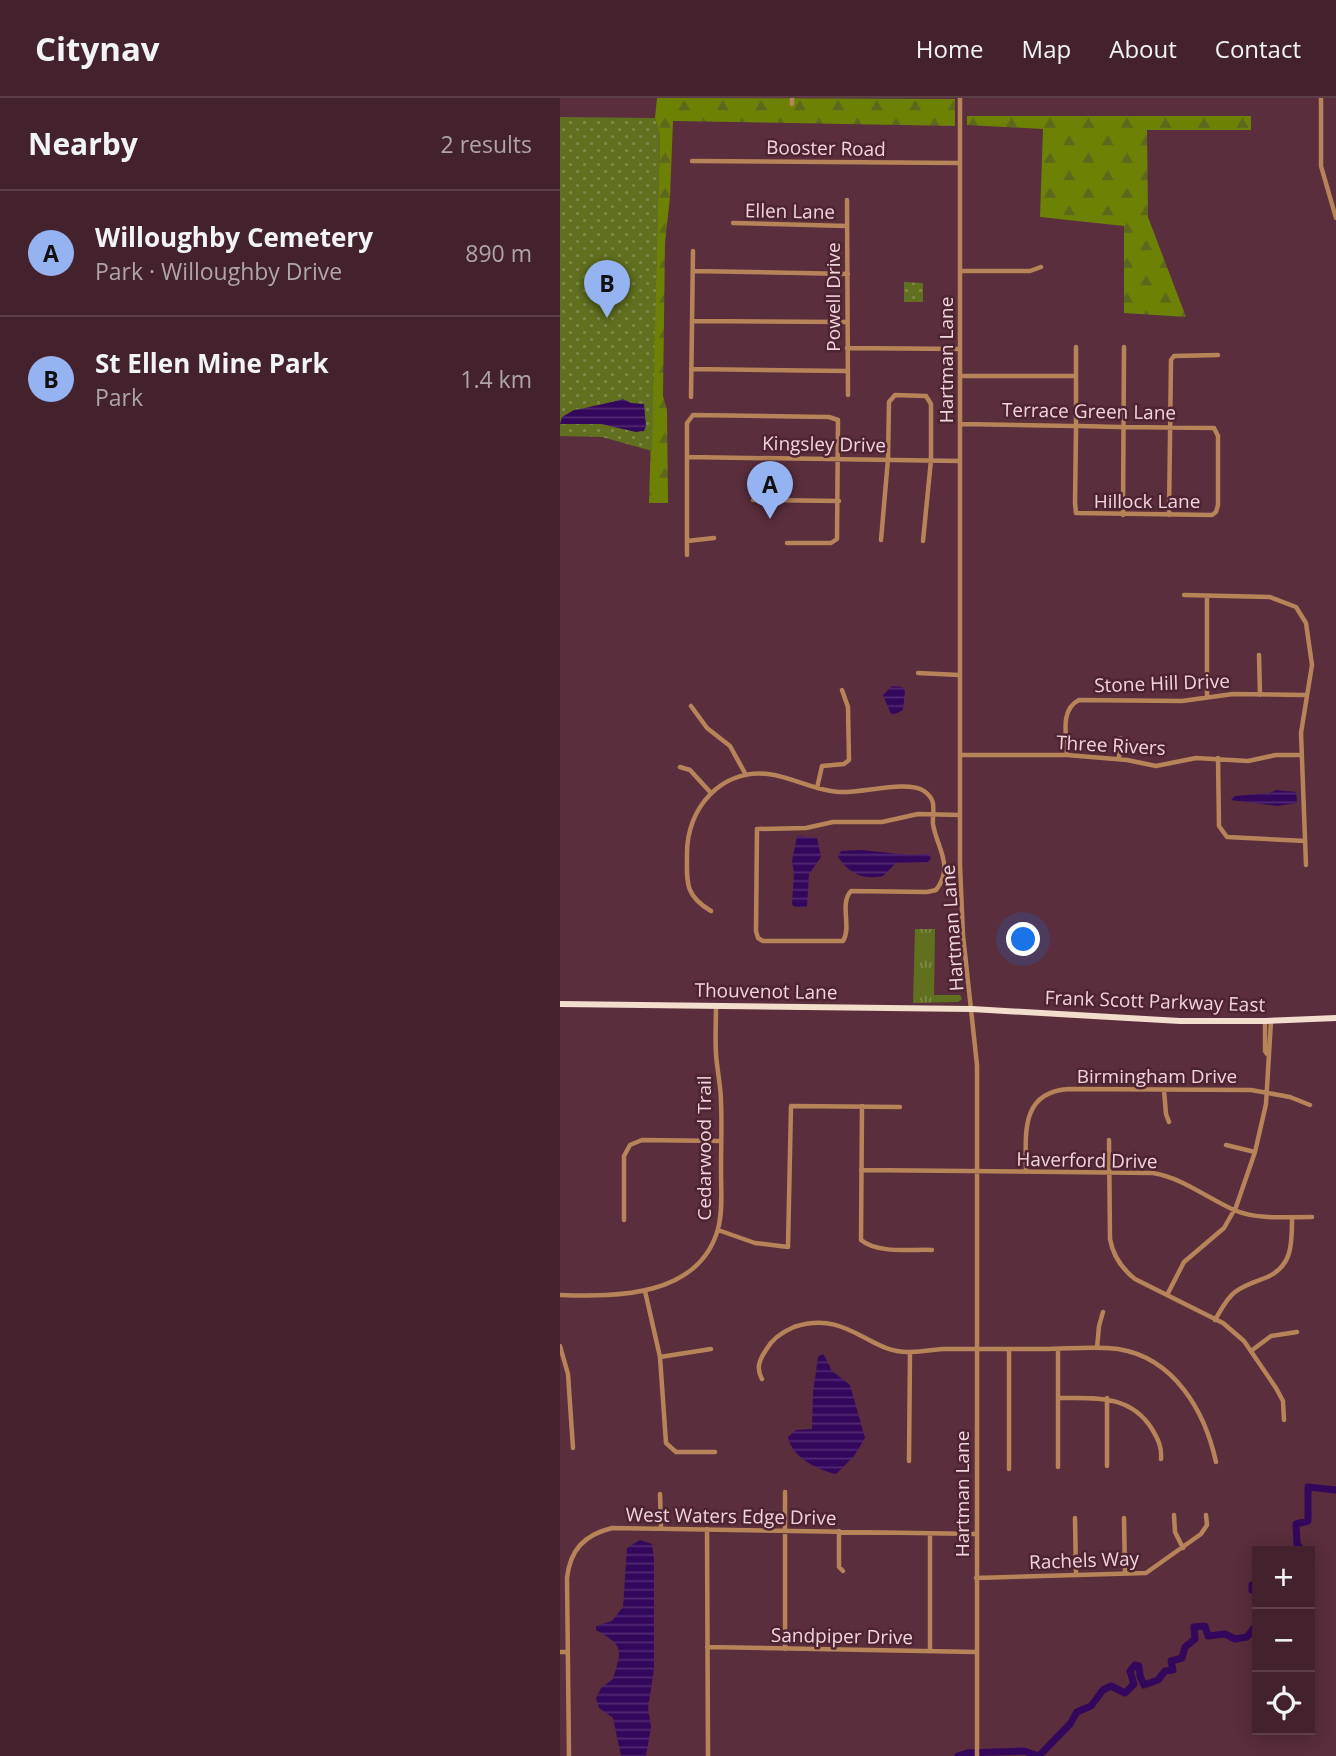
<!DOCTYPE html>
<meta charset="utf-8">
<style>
:root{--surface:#44222d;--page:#4b2a35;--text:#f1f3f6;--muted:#afa4aa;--line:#5c3f49;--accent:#95b2f1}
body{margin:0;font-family:"Open Sans",sans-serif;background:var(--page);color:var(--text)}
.controls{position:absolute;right:21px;bottom:21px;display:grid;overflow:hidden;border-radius:0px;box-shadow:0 4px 18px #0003}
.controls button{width:63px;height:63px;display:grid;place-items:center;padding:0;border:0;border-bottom:2px solid var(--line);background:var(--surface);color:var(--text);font:35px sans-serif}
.you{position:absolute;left:464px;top:842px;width:24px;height:24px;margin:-18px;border:5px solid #fff;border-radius:50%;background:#1a73e8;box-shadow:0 0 0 10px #1a73e833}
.badge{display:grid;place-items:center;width:46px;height:46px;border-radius:50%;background:var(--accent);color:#111;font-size:23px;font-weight:700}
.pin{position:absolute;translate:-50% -58px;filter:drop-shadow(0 2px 4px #0008)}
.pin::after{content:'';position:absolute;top:37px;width:24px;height:21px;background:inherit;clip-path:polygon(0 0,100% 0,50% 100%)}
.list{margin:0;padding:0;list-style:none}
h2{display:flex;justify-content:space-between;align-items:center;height:91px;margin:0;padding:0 28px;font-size:30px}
h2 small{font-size:23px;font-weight:400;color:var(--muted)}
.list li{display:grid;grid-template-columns:46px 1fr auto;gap:21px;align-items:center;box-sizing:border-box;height:126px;padding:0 28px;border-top:2px solid var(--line)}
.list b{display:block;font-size:26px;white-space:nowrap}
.list p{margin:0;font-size:23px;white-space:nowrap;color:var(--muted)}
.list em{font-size:23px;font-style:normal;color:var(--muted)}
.icon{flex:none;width:38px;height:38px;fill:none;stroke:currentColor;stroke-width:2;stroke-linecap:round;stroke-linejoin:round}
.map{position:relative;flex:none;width:776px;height:1658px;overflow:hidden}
header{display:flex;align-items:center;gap:42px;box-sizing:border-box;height:98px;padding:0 35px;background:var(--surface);border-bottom:2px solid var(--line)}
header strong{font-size:33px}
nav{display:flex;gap:38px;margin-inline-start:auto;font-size:24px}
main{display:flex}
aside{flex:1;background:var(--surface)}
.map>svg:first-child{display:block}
.grass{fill:url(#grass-tufts)}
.forest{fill:url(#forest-firs)}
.park{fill:url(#park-dots)}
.water{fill:url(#water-rules)}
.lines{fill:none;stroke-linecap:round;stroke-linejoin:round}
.river{stroke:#33075c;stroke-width:7}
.minor{stroke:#b78358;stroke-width:4.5}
.major{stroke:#f3ddcc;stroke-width:6}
.labels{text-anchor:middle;stroke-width:5;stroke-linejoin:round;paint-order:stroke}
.street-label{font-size:19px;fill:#f0d4db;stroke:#4e2432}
</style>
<header>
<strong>Citynav</strong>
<nav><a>Home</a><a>Map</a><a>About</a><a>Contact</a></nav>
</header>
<main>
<aside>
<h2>Nearby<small>2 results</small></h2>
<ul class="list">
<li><span class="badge">A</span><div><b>Willoughby Cemetery</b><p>Park · Willoughby Drive</p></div><em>890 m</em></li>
<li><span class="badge">B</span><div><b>St Ellen Mine Park</b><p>Park</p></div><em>1.4 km</em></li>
</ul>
</aside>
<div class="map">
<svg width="776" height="1658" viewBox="0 0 776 1658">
<defs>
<pattern id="grass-tufts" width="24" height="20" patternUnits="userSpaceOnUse" patternTransform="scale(1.75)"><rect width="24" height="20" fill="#60701f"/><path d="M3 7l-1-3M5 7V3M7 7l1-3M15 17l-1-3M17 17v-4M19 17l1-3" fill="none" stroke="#7f8a4a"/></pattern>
<pattern id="forest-firs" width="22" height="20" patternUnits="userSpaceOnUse" patternTransform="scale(1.75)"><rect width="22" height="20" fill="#6d8205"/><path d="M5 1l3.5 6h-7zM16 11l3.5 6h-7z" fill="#5e681d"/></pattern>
<pattern id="park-dots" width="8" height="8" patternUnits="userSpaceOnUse" patternTransform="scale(1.75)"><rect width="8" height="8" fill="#60701f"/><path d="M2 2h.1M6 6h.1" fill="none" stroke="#7f8a4a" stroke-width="1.8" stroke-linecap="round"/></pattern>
<pattern id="water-rules" width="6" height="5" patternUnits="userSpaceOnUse" patternTransform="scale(1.75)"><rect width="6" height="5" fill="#33075c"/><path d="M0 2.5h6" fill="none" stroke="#512a73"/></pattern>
</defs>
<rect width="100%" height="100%" fill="#5a2e3c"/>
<path class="grass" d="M355,831H375L374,897H400L402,901L398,904L353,905Z"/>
<path class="forest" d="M97,0L395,1V28L113,23L110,99L105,145L103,298L107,312L108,405H89L100,38L95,20Z
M407,18H691V32H587L588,119L626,219L564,215V128L480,119L483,31L407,27Z"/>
<path class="park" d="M0,19L95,20L100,38L92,353L42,339L0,338Z
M344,184L363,185V204H344Z"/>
<path class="water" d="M63,301L71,305L84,306L86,328L84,333L76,334L41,326H0L2,319L14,312C17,312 61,302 63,301Z
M332,588L342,589L345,593L343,612L333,617L330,614L323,597Z
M716,692L736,694L737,705L717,708L671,702L675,698L710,695Z
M237,738L257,740L261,759L249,776L247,809H234L232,806L234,775L232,763Z
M302,752L349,757L368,756L371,760L368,764L336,765L323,778C303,782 290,776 278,759L281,753Z
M263,1255L272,1273L290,1287L305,1340L294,1358L276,1376C257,1372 232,1359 228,1339L236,1332L252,1331L253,1295L258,1259Z
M80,1442L92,1446L94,1461V1571L88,1610L91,1629L86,1658H61L53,1620L39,1610L36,1600L41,1590L53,1581C62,1551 64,1548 36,1532V1528L52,1523L63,1509L67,1450Z"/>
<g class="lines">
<path class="river" d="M743,1453L737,1446L736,1426L748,1423V1389L776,1392
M697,1484L692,1487V1492L697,1494
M398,1658L407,1655L464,1653L479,1658L510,1626L517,1614L531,1608L543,1592L551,1588L565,1595L574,1586L570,1573L575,1567L579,1568L580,1578L584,1587L598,1582L605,1573L613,1572L611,1563L622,1560L625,1549L635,1541L634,1529L645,1528L648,1538L665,1536L675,1541L687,1539L697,1526"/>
<path class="minor" d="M400,0V767L403,837L417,967V1658
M761,0V68L776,120
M232,6V0
M132,63L400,65
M287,102L288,297
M173,125L287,128
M133,173L288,176
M400,173H470L481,169
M132,223L287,224
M287,250L400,251
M131,271L287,273
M400,278H516
M131,299L133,153
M400,326L512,328H520L559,329H563L654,330L658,338V407L656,414L652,417L516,415L515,405L516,332V249
M127,359L400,363
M193,402L279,403
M563,417L564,249
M609,417L611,262L614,258L658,257
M321,442L328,361L329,304L335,297L366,298L371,306V362L363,443
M127,443L154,440
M127,457V325L133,317L269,319L278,322L277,441L271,445H227
M624,497L710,499L736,509L746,525L752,567L741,635L746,767
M647,498V599
M699,557L700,597
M358,575L399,577
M131,608L147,630L170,648L186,677
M400,657H507L567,662L596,668L636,660L688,663L716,657H741
M507,657C507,639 499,612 519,602L622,603L673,596L746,597
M658,660L659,728L667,739L745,743
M559,661L560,640
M120,669L130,672L151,695
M257,690L262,668L284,666L289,662L288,609L282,592
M151,813C124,797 127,784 127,755C127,710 161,671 208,676C233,679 255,693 280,694C303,695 348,682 364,693C378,703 372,712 373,726C376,748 395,768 376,792L367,794L291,793C279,806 292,829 283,843H203L198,840L196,833L197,731L246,730L273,724H322L358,716L400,717
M705,923V953L707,956
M604,992L606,1016L609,1024
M302,1008L301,1142C318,1156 352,1151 372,1152
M549,1042L550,1141C553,1158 561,1170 575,1181L663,1225L684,1243L716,1290L723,1303L724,1322
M666,1047L695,1054
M301,1072L593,1075C623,1080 647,1100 674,1112C697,1122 727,1119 752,1119
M466,1074C466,1038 459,994 509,991L691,992L730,999L750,1007
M64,1122V1058L70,1047L82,1042L161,1043
M158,1132L195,1145L228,1149L231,1008L340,1009
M85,1193L100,1259L106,1345L116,1354H155
M0,1197C57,1199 139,1199 158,1131C163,1113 161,1092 161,1073C161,1050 162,1027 161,1004C161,988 157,972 156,956C155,940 156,924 156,908
M607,1197L624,1164L664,1130L676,1109L695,1054L706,1006L711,923
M655,1222C661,1212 666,1201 675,1194C684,1187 695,1184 705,1180C733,1169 732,1145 732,1119
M0,1248L8,1276L13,1350
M537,1250L539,1228L543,1214
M449,1252V1371
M691,1253L711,1238L737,1234
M100,1259L151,1251
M202,1281C196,1271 199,1262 206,1252C212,1241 222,1234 234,1229C288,1211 309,1256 350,1254C361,1254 372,1252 382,1251C416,1251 450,1251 483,1251C508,1251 534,1248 558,1251C615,1260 645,1314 656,1364
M499,1300C534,1300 570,1296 592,1331C598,1341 602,1349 601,1361
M547,1300V1368
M349,1363L350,1254
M498,1369V1251
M100,1396L101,1431
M614,1417L615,1434L623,1450
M515,1420L516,1477
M564,1420L565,1475
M147,1431L148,1658
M279,1433V1469L283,1473
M370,1436V1553
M416,1480L586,1475L641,1436L647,1427L646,1417
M147,1549L416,1554
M225,1551V1394
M0,1554H8
M9,1658L7,1480C10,1452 24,1437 52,1430L416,1436"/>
<path class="major" d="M0,906L412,911L620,923H705L776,920"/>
</g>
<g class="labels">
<g class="street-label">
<text transform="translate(266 50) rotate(1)" y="7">Booster Road</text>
<text transform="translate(230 113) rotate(1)" y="7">Ellen Lane</text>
<text transform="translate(273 199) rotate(-90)" y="7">Powell Drive</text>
<text transform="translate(386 262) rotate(-90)" y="7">Hartman Lane</text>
<text transform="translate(529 313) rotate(1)" y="7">Terrace Green Lane</text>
<text transform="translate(264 346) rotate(1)" y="7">Kingsley Drive</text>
<text x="587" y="410">Hillock Lane</text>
<text transform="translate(602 585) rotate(-2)" y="7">Stone Hill Drive</text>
<text transform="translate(551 647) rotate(3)" y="7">Three Rivers</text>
<text transform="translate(392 830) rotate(-94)" y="7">Hartman Lane</text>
<text transform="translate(206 893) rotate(1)" y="7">Thouvenot Lane</text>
<text transform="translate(595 903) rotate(2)" y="7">Frank Scott Parkway East</text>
<text x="597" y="985">Birmingham Drive</text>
<text transform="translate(144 1050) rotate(-90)" y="7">Cedarwood Trail</text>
<text transform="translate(527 1062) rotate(1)" y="7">Haverford Drive</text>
<text transform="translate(402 1396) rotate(-90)" y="7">Hartman Lane</text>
<text transform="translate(171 1418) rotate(1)" y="7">West Waters Edge Drive</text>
<text transform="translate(524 1462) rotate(-2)" y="7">Rachels Way</text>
<text transform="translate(282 1538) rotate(1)" y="7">Sandpiper Drive</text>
</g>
</g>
</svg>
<div class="controls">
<button>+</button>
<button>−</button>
<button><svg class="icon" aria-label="locate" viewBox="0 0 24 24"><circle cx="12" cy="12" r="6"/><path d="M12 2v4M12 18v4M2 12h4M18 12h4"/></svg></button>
</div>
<div class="you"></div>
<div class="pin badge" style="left:210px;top:421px">A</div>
<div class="pin badge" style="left:47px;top:220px">B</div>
</div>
</main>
